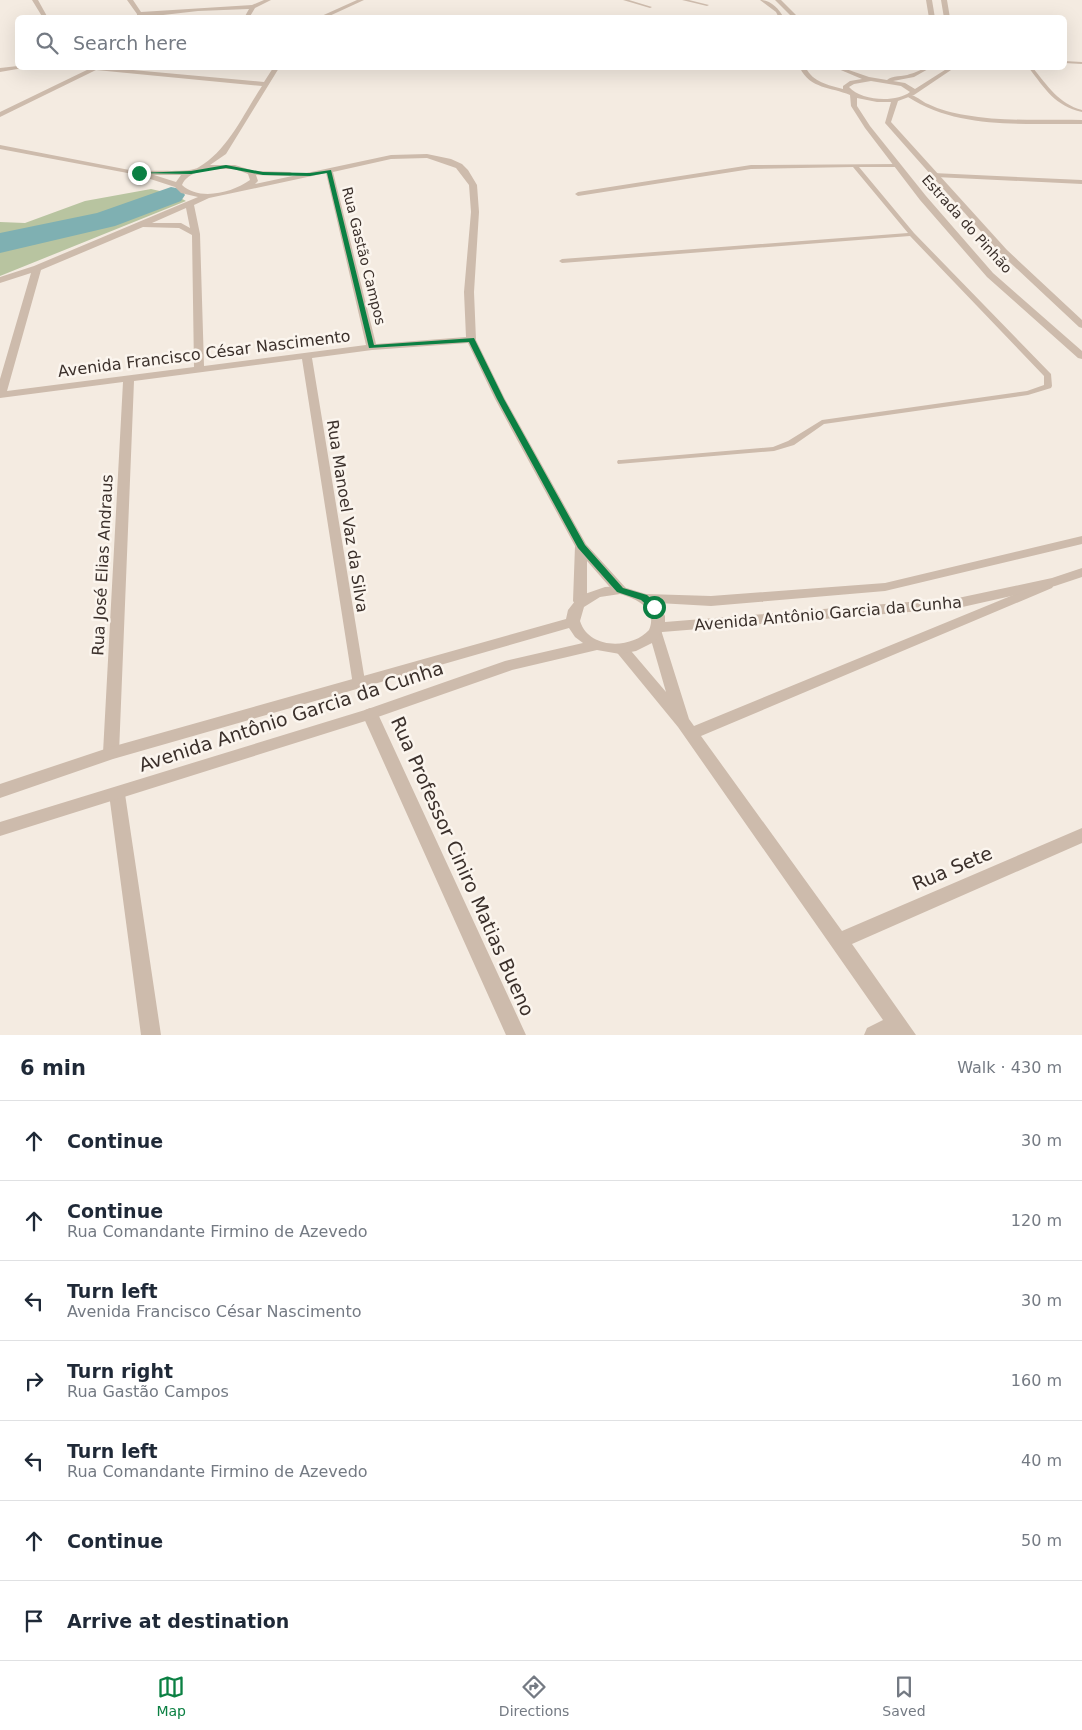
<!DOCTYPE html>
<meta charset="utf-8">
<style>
:root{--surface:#fff;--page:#f6f6f7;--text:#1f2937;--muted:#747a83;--line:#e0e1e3;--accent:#0b8043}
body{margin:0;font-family:"DejaVu Sans",sans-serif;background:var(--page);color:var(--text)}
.stop{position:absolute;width:15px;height:15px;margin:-11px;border:4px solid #0b8043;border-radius:50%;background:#fff}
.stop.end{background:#0b8043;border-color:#fff;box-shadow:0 1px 5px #0008}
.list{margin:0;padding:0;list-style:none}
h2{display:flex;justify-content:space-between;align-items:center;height:65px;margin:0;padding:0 20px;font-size:21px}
h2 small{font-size:16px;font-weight:400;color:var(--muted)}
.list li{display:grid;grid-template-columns:32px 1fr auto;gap:15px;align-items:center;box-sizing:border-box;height:80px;padding:0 20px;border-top:1px solid var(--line)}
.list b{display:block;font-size:19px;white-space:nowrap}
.list p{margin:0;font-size:16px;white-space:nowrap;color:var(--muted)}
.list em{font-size:16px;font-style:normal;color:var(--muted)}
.icon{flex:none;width:28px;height:28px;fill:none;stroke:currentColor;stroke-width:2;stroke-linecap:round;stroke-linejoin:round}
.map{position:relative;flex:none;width:1082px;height:1035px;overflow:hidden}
.search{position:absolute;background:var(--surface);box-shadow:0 5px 20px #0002;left:15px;right:15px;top:15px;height:55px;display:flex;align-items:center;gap:12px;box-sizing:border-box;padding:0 18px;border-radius:8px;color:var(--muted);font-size:19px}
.sheet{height:625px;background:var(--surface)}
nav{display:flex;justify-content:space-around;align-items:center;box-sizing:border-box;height:70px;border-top:1px solid var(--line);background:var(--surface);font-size:14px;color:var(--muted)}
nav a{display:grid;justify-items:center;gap:2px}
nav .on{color:var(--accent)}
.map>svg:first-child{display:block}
.green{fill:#b8c4a0}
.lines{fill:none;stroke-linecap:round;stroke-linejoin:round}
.river{fill:#7fb0b2;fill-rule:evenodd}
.service{fill:#cdbbac;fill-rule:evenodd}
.minor{fill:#cdbbac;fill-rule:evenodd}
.tertiary{fill:#cdbbac;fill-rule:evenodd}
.route{fill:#0b8043}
.labels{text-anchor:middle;stroke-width:5;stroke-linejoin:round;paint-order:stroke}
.far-street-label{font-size:14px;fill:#3b302b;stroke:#fbf5ee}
.street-label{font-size:16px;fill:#3b302b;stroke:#fbf5ee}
.near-street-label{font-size:19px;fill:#3b302b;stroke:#fbf5ee}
</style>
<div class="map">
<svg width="1082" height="1035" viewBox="0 0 1082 1035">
<rect width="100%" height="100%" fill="#f4ebe1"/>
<path class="green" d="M151,189L173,194L186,201L0,276V222L25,223L85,201Z"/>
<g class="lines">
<path class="river" d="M171,187L181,189L185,195L181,201L115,226L0,253V233L97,213Z"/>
<path class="service" d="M623,0H629L652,7L650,8Z
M682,0H689L709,5L707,6Z
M1064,61L1082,62V64L1064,63Z
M1029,68H1033C1047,85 1059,104 1082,110V112C1055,106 1045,89 1029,68Z
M899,164L900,165L897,167H859L914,233L1051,374L1052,386L1051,388L1028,395L824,424L794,445L774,451L618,464L617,462L618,460H621L773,447L788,441L822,420L1027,391L1044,385V376L910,236L562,263L559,261L562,259L908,233L853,167L751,169L578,196L575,194L578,192L751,165Z"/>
<path class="minor" d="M32,0H38L48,18H43Z
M127,0H133L141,12L252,5L264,0H271L255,8L249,18H244L249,9L198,11L137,18V14Z
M357,0H364L325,18H317Z
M18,66L23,68L0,72V68Z
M91,68H111L264,82L273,68H279L226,154L210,165H235L254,171L290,172L294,174L290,176L256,175L258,181L255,184L391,155L427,154L451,159L462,164L468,170L477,185L479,212L474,292L476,340L505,399L586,544L625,587L627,590L625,593H615L587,561V601L585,604H575L573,601L575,546L495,399L468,343L372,350L312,358L365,681L363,685L358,686L353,685L302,359L134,381L119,753L117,757L111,759L105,757L103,753L123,382L0,398V379L31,273L0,283V277L34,266L198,197L181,193L175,187L138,175L0,149V145L145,173L149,171C161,170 190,173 199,167C228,150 244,113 262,86L96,70L0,117V112ZM427,158L456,168L469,185L471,212L464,292L466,337L376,344L333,172L391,159ZM220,169H235L248,174L250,180C232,193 199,201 182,185C188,171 207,170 220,169ZM326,173L366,345L204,366L200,234L194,205L209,198ZM154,175H181L176,182ZM186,208L190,228L181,223H152ZM143,227L179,228L192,235L194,367L7,391L41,270Z
M908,95C915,94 921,101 928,104C940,110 953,113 965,115C1004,122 1043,119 1082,120V124C1024,123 959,130 908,97Z
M933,173L1082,180V184L936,177L932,175Z
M1047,581L1052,582L1054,585L1052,588L701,736L842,931L1082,828V843L852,944L916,1035H864L867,1028L883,1020L678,727L614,649L616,645H626L666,692L649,633L651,630H661L689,719L694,726Z
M370,708L375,710L378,714L526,1035H506L362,714L365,710Z
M117,787L123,789L125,794L161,1035H141L109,794L111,789Z"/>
<path class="tertiary" d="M760,0C771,0 779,9 784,18H779L776,12Z
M775,0H781L799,18H793Z
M926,0H932L935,18H929Z
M941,0H947L950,18H944Z
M800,68H806C813,82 828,85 843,89V86L850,81L862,79L836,68H843L869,77L887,80C892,75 903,77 910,74C918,72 922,68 930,68L914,77L893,81L905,83L915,89L948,68H954L914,95L898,101L891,122L1007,250L1082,320V328L1079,327L1001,254L885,123L891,102H877L857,98V106L870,126L926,196L993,273L1082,351V359L1078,358L987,277L920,200L865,128L851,106L850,95C831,87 810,89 800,68ZM871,81L901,86L910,92C896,103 861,101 849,87L854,84Z
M1082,536V544L885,591L711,606L658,603L665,616V622L958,598L1052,578L1082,568V577L1055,586L958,608L662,632L654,642L636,651L620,654L597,650L512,670L375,718L0,836V822L365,710L505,661L583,643L575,637L569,628L113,759L0,798V784L111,747L566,619L568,610L579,596L605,587L620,586L646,594L711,596L885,583ZM620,594C637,599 658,609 649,630C632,649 589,650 580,621L584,607L600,597Z"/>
</g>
<path class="route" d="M226,165L263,172L310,173L331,170L374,345L474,338L504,399L585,545L623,588L647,595L658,605V609H651L641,600L617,592L578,548L497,399L469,342L369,348L327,173L310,176L263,175L226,168L191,174L136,173L191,171Z"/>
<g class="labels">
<g class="far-street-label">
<text transform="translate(967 224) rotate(48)" y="5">Estrada do Pinhão</text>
<text transform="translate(364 256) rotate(76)" y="5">Rua Gastão Campos</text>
</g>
<g class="street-label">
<text transform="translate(204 353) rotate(-7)" y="6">Avenida Francisco César Nascimento</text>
<text transform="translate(348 516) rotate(81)" y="6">Rua Manoel Vaz da Silva</text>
<text transform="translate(102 565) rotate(-87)" y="6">Rua José Elias Andraus</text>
<text transform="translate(828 613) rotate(-5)" y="6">Avenida Antônio Garcia da Cunha</text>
</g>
<g class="near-street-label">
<text transform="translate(291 716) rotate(-18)" y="7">Avenida Antônio Garcia da Cunha</text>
<text transform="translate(463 866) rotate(66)" y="7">Rua Professor Ciniro Matias Bueno</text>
<text transform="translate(952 868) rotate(-23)" y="7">Rua Sete</text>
</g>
</g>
</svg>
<div class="stop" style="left:654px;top:607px"></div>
<div class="stop end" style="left:139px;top:173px"></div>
<div class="search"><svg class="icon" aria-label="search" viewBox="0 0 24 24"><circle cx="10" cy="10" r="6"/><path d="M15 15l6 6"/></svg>Search here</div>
</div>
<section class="sheet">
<h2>6 min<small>Walk · 430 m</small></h2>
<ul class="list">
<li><svg class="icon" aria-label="ahead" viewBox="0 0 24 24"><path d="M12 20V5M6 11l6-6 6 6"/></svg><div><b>Continue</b></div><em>30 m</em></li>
<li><svg class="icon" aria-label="ahead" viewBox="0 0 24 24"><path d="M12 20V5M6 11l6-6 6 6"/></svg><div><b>Continue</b><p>Rua Comandante Firmino de Azevedo</p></div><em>120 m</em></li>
<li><svg class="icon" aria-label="left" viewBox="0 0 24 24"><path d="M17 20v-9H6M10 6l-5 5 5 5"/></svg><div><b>Turn left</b><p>Avenida Francisco César Nascimento</p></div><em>30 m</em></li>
<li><svg class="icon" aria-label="right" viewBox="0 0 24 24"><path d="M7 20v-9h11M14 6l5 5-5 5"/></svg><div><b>Turn right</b><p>Rua Gastão Campos</p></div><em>160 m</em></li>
<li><svg class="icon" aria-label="left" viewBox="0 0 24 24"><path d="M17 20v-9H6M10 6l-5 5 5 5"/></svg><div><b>Turn left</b><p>Rua Comandante Firmino de Azevedo</p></div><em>40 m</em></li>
<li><svg class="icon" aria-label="ahead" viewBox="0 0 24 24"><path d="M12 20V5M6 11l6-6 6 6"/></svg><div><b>Continue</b></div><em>50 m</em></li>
<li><svg class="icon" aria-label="arrive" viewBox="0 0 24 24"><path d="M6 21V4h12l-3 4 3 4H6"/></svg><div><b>Arrive at destination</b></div></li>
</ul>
</section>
<nav>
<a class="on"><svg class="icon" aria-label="map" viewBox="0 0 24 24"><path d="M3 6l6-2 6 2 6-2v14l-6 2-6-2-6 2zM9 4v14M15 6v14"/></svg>Map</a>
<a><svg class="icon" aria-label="directions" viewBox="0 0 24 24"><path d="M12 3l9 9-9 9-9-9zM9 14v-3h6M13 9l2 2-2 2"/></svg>Directions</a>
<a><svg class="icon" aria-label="saved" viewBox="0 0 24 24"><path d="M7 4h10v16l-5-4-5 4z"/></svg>Saved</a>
</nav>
